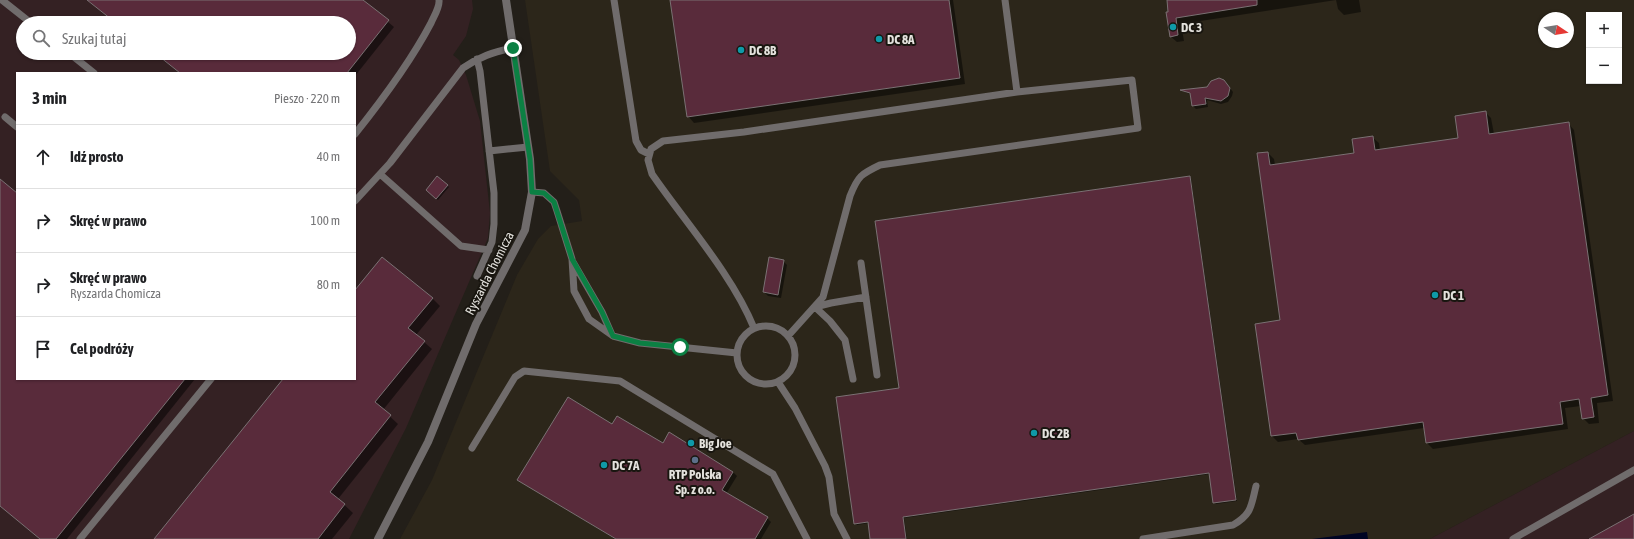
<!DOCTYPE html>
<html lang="pl">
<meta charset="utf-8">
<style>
:root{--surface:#fff;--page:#f2f2f2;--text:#202124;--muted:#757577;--line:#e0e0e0}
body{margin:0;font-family:"Asap Condensed",sans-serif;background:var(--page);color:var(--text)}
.controls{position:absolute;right:12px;top:12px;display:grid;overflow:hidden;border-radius:0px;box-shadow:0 1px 3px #0004}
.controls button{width:36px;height:36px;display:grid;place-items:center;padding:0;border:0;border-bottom:1px solid var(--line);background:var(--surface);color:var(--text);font:20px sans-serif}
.compass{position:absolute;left:1538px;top:12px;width:36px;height:36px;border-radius:50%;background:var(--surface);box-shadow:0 1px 3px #0004;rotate:102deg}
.stop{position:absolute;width:12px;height:12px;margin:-9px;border:3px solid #0b8043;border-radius:50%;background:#fff}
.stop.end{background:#0b8043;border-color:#fff;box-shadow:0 1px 4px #0008}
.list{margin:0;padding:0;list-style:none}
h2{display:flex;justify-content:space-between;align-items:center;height:52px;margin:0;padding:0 16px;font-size:17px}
h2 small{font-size:13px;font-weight:400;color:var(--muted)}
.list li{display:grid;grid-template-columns:26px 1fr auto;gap:12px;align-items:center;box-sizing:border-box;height:64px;padding:0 16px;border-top:1px solid var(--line)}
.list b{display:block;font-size:15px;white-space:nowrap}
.list p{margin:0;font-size:13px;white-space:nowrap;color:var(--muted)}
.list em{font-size:13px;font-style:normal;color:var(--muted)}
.icon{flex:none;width:22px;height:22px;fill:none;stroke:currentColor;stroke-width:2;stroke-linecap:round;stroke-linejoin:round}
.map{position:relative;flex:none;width:1634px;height:539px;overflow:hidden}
.search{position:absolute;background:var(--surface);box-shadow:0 1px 3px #0004;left:16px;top:16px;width:340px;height:44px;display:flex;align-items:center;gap:10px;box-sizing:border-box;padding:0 14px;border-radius:22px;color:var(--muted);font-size:15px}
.panel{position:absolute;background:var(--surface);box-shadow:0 1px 3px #0004;left:16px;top:72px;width:340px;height:308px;border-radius:0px}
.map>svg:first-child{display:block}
.built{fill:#2c261a;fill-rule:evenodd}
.industrial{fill:#342123;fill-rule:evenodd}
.water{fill:#000423}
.shadow{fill:#0007}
.building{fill:#592b3b;stroke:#7a7173}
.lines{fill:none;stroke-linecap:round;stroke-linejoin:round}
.service{stroke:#706c6c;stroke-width:7}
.minor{stroke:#706c6c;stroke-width:8}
.route{stroke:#0b8043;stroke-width:5}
.culture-dot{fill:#0f9aa8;stroke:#191610;stroke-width:1.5}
.service-dot{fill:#5c6f8a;stroke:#191610;stroke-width:1.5}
.labels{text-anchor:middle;stroke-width:4;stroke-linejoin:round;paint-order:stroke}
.poi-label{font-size:13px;font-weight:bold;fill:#e4e2dd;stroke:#191610;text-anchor:start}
.street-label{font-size:13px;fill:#e4e2dd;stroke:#191610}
</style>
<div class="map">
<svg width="1634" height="539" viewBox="0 0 1634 539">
<rect width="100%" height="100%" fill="#231f19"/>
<path class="built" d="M525,0H1634V431L1430,539H400L432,480L517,275L538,239L551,226L582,221L579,200L550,171ZM1589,15H1619V81H1589ZM1544,18H1568V42H1544Z"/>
<path class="industrial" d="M0,0H472L473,9L466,36L453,55L459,60L466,75L480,121L490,213L488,238L406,428L349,539H0ZM23,23H349V53H23ZM17,73H355V379H17Z
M1634,431V539H1430Z"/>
<path class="water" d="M1367,532L1368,539H1312Z"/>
<path class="shadow" d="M87,0H362L394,27L355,76V73H180L154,53H349V23H116Z
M671,0H953L965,84L694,123L688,116Z
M1168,0H1336L1181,24L1184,41L1177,42L1170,36Z
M1336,0H1359L1361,12L1344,15L1338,9Z
M1227,84L1233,92L1232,96L1228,102L1221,104L1207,100L1208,107L1196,109L1193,106L1192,95L1183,91Z
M1485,112L1491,118L1494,134L1568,123L1574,130L1613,401L1597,403L1599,423L1589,424L1583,418L1581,406L1565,408L1568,429L1433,449L1427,443L1424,428L1305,445L1298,439L1278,442L1272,436L1256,324L1282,321L1268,153L1274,159L1275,165L1355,154L1372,137L1379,143L1380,150L1460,139Z
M1190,177L1191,179L1237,501L1216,504L1214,502L1210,474L904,518L907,539H872L869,523L857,525L855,523L900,389Z
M437,178L449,187L438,200L427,190Z
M0,180L17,194V379H195L67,539H40L0,506Z
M783,261L787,265L781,298L768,296L764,292Z
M355,292L432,298L440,306L416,335L432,349L383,410L398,424L338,499L353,513L332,539H156L285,379H355Z
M613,425L663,445L669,434L733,472L737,476L726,494L767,518L771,522L761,539H615L523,483L519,479Z"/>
<path class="building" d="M87,0H363L389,20L347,73H180L155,53H349V23H116Z
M670,0H949L960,78L687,117Z
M1167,0H1257V5L1176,18L1178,35L1170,37L1166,12H1168Z
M1219,78L1224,80L1230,88L1228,96L1221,101L1205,98L1206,104L1192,106L1190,93L1180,90L1207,87L1211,81Z
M1486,111L1489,134L1569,122L1608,395L1591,398L1594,417L1582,419L1579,399L1560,402L1563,424L1426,443L1423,422L1298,440L1296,433L1271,436L1255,324L1280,320L1257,153L1268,152L1270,165L1354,153L1352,139L1373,136L1375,150L1458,138L1455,116Z
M437,176L448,185L436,199L426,190Z
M1190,176L1236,500L1213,503L1209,473L903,517L906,539H870L868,522L854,524L836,397L899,388L875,221Z
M0,179L17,193V379H185L56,539H40L0,506Z
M382,257L433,298L408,328L425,341L375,402L391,415L330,492L345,504L318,539H154L283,379H355V290Z
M769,257L784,260L778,295L763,292Z
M568,397L612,424L617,416L663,443L669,432L733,472L722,490L768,517L755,539H616L517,480Z
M1634,514V539H1589Z"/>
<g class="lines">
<path class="service" d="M2,0L31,23
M614,0L636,141L641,150L649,154
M1005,0L1017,92
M69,53L94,73
M477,59L480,71L494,193V224L492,242L477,276
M5,117L17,127
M355,134C383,99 410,63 431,23C434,16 440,7 439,0
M489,151L528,147
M380,174L461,246L489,250
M532,192L544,193L554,202L557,211L572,259L574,291L589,319L613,336L640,343L737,353
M355,201L390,163L463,68C479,57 493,52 513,48
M573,262L602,312L612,335
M861,263L877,375
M815,307L830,321L845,340L853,379
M815,307L831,303L866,297
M737 355a29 29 0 1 1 58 0a29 29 0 1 1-58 0Z
M754,328C732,274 685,222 652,174L648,160L651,149L663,141L744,132L1017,92L1132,80L1138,128L880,165C861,174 858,176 850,196L823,297L788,336
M778,382L795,408L825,466L829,477L834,514L847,539
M472,448L515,377L524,371L620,381L773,474L807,539
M80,539L211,379
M1143,539L1233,525C1252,514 1251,506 1256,486
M1513,539L1634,470"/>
<path class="minor" d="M378,539L428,442L476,324L525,230L532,192L530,159L506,0"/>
</g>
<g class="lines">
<path class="route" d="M513,48L530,159L532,192L544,193L554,202L572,259L602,312L613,336L640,343L680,347"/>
</g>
<g class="culture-dot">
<circle cx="1173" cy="27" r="4"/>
<circle cx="879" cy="39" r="4"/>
<circle cx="741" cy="50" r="4"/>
<circle cx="1435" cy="295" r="4"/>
<circle cx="1034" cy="433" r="4"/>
<circle cx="691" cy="443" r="4"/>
<circle cx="604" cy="465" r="4"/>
</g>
<circle class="service-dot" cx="695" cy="460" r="4"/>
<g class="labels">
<g class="poi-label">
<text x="1181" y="32">DC 3</text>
<text x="887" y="44">DC 8A</text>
<text x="749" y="55">DC 8B</text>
<text x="1443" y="300">DC 1</text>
<text x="1042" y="438">DC 2B</text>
<text x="699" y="448">Big Joe</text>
<text x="612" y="470">DC 7A</text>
<text x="695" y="479" text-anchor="middle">RTP Polska<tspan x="695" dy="15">Sp. z o.o.</tspan></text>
</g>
<g class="street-label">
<text transform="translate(489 273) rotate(-63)" y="5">Ryszarda Chomicza</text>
</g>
</g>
</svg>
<div class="controls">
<button>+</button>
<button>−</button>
</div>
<svg class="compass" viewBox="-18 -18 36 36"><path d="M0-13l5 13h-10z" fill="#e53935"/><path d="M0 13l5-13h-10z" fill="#757577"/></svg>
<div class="stop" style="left:680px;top:347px"></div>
<div class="stop end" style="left:513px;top:48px"></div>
<div class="search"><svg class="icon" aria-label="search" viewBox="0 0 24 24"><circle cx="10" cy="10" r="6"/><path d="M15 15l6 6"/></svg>Szukaj tutaj</div>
<section class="panel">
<h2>3 min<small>Pieszo · 220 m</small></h2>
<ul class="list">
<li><svg class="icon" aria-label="ahead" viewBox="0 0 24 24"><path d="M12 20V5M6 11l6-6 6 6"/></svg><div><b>Idź prosto</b></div><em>40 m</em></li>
<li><svg class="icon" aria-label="right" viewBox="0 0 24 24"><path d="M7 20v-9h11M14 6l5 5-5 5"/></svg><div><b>Skręć w prawo</b></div><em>100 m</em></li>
<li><svg class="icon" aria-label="right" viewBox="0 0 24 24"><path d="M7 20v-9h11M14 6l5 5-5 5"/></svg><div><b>Skręć w prawo</b><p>Ryszarda Chomicza</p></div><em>80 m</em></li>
<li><svg class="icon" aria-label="arrive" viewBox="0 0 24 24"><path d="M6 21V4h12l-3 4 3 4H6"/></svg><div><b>Cel podróży</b></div></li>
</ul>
</section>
</div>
